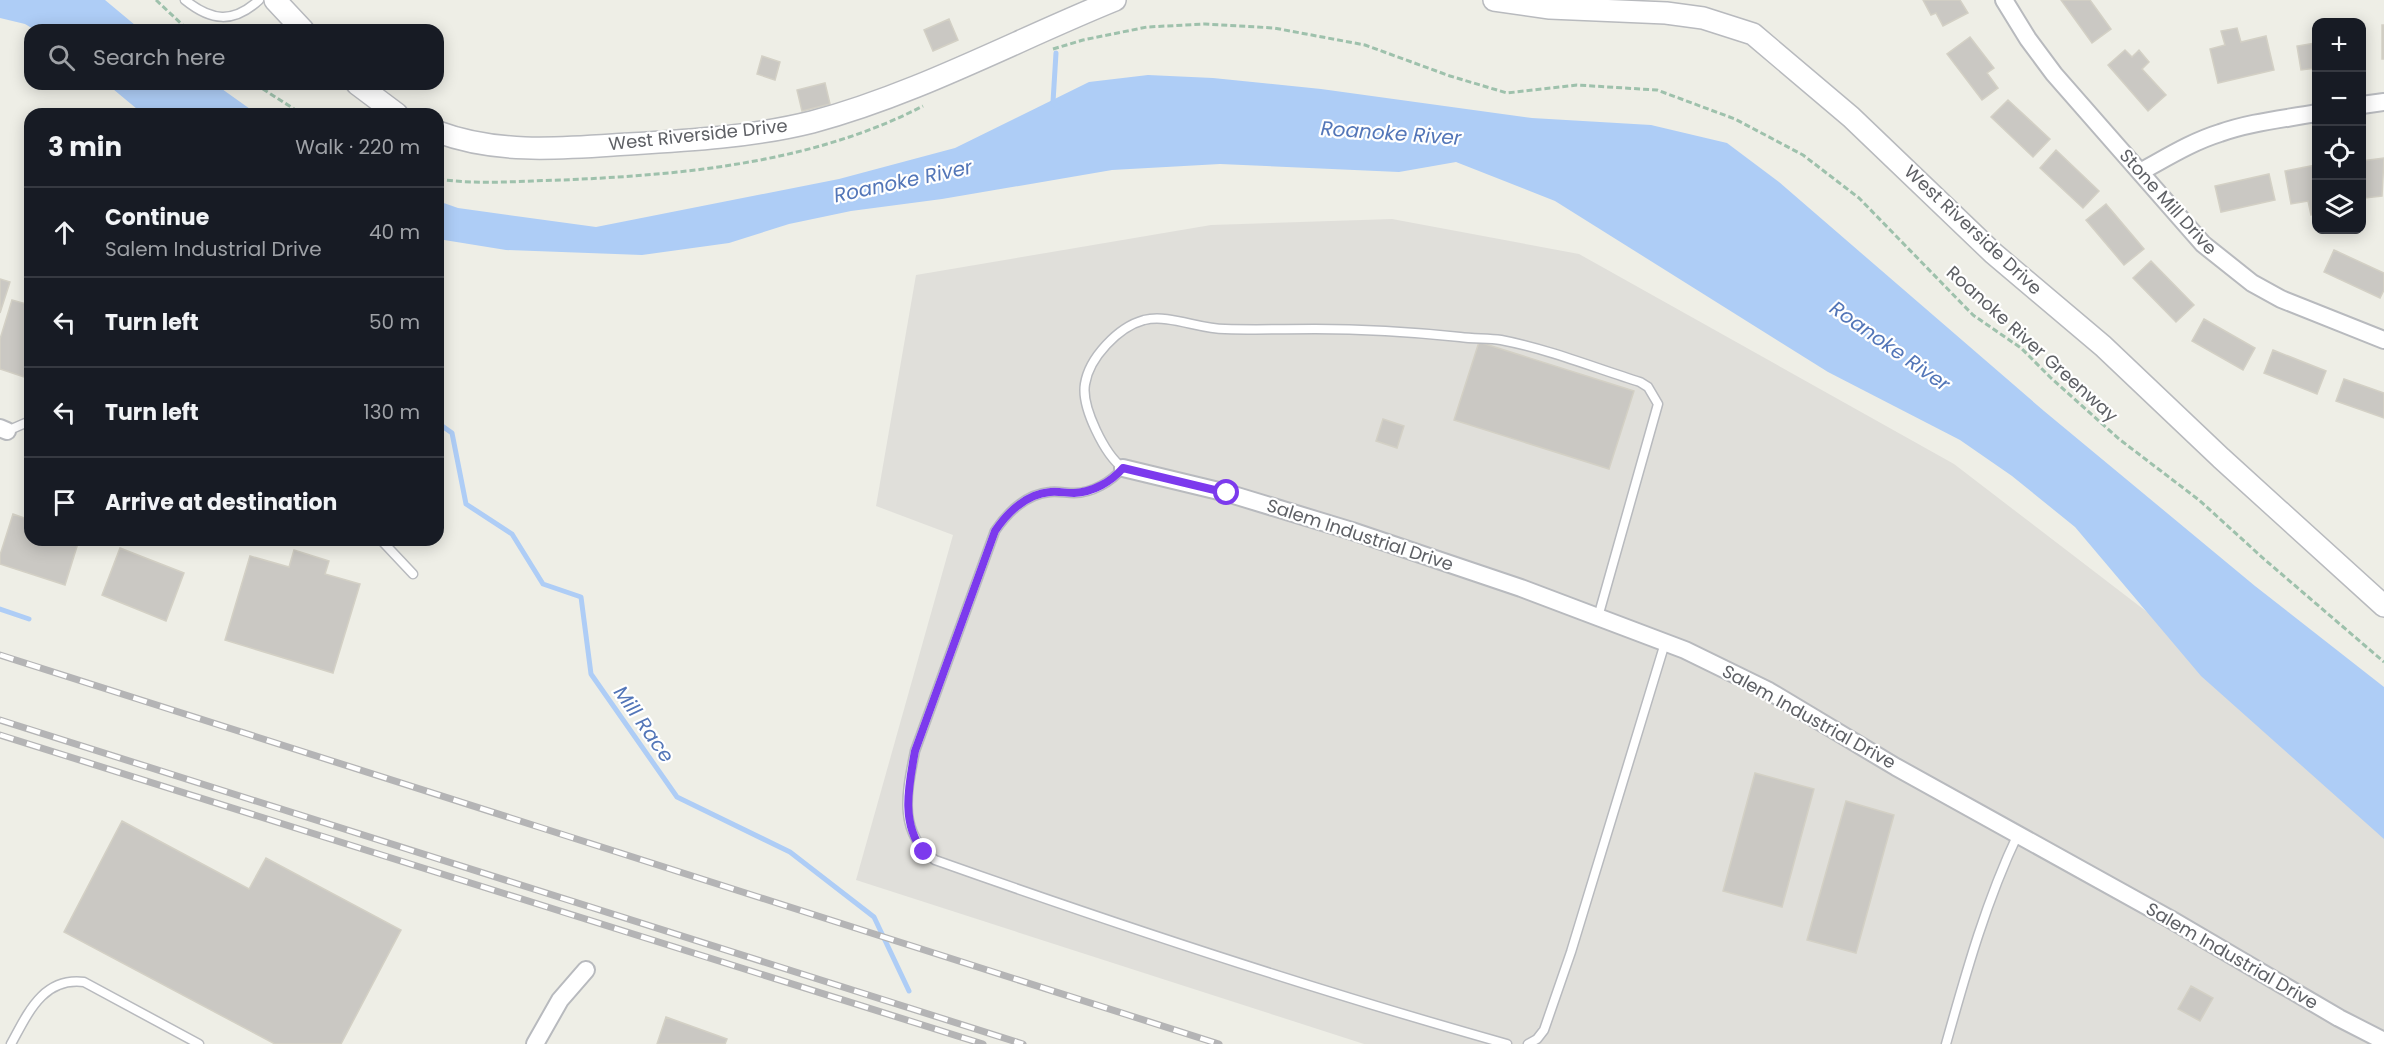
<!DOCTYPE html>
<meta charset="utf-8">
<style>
:root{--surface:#171b24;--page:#242831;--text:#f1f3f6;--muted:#9ea1a6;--line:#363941}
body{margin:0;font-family:Poppins,sans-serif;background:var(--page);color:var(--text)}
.controls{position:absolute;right:18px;top:18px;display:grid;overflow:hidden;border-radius:12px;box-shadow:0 3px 15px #0003}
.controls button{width:54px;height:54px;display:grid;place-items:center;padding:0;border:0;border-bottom:2px solid var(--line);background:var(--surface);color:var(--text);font:30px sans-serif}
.stop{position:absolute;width:18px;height:18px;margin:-14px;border:4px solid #7c3aed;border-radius:50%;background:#fff}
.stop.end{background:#7c3aed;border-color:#fff;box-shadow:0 2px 6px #0008}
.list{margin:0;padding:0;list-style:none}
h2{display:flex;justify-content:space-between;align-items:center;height:78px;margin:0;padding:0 24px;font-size:26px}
h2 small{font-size:20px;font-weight:400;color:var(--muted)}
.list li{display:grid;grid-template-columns:39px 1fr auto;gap:18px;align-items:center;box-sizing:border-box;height:90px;padding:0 24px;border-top:2px solid var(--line)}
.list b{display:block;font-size:22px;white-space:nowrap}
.list p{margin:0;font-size:20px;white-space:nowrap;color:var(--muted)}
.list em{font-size:20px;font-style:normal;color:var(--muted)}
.icon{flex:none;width:33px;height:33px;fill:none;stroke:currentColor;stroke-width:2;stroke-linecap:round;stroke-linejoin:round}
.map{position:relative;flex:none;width:2384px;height:1044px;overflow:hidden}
.search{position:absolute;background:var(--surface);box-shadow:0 3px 15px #0003;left:24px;top:24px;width:420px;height:66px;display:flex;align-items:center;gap:15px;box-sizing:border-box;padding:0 21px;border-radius:18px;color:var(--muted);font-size:22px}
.panel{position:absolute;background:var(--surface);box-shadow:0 3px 15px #0003;left:24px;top:108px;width:420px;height:438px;border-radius:18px}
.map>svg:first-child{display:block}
.industrial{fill:#e0dfda}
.water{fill:#aecdf6}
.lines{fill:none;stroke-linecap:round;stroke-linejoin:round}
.stream{stroke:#aecdf6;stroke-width:5}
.building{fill:#cac8c3;stroke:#d3d0c5;stroke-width:1.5}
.service-casing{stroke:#b8babe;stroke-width:11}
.minor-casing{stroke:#b8babe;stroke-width:20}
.tertiary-casing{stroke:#b8babe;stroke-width:24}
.path{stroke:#9ec1ac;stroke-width:3;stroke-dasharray:6 3;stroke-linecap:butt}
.service{stroke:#fff;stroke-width:8}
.minor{stroke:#fff;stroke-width:16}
.tertiary{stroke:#fff;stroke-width:21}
.rail-casing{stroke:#b4b4b5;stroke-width:7}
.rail{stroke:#fff;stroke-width:4.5;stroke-dasharray:14;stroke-linecap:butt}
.route{stroke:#7c3aed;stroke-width:8}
.labels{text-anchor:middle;stroke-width:4.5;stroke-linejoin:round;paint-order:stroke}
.street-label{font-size:18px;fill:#5e6065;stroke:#fff}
.water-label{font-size:20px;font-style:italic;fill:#5376b8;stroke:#fff}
</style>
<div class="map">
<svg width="2384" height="1044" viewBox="0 0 2384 1044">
<rect width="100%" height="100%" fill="#eeeee6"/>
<path class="industrial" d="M1392,219L1579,254L1954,464L2241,684L2384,815V1044H1364L856,880L953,535L876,506L916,275L1211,225Z"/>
<path class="water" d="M0,0H105L141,30H35L25,24L0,18Z
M1148,75L1213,78L1321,89L1532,118L1651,125L1727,143L1779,182L2044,411L2255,586L2384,687V839L2201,676L2075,527L2012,476L1960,440L1828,372L1555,201L1456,162L1399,172L1220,164L1112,170L942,199L851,211L789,224L729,243L642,255L506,250L438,239V201L458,208L596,227L839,179L955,148L1089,82Z
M107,84H215L257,114H143Z"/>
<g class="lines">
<path class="stream" d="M1056,53L1053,102L1058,107
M438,423L452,433L466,504L512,534L543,584L581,597L591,674L677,797L790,852L874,917L909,991
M0,609L29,619"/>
</g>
<path class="building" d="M1923,0H1960L1968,13L1943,26L1936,13L1931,15Z
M2061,0H2090L2111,29L2092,43Z
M949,19L958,40L933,51L924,30Z
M2382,25H2384V59H2382Z
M2237,28L2241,42L2266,36L2274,70L2218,83L2210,49L2225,45L2221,31Z
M1970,37L1994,68L1987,73L1998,88L1982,100L1947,54Z
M2316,43V68L2301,70L2297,46Z
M2125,50L2132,57L2139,50L2149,62L2142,69L2166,95L2148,111L2108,65Z
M762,56L780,62L775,80L757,74Z
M825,83L830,104L802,111L797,90Z
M2008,100L2050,139L2033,157L1991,117Z
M2056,150L2099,191L2083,208L2040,168Z
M2384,158L2382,196L2365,198L2362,161Z
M2316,165V213L2311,215L2308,201L2291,204L2285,171Z
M2269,174L2275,200L2221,212L2215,186Z
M2106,204L2144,249L2124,265L2086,220Z
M2334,250L2384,273V290L2380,298L2324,272Z
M2151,261L2194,305L2176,322L2133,278Z
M0,279L10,282L0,313Z
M12,300L30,305V379L0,369V339Z
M2204,319L2255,348L2243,370L2192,341Z
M1479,342L1634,391L1609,469L1454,420Z
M2273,350L2326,371L2317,394L2264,373Z
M2344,379L2384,393V418L2336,401Z
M1383,419L1404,426L1397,448L1376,441Z
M13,514L30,520V540H79L65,585L0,564V555Z
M120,548L184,573L166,621L102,595Z
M294,550L329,561L325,574L360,584L333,673L225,640L250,556L289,567Z
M1755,773L1814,789L1782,907L1723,891Z
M1846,801L1894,815L1856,953L1807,940Z
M122,821L249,889L266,858L401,930L341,1044H275L64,932Z
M2191,986L2213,998L2200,1021L2178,1009Z
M666,1017L727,1039L725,1044H657Z"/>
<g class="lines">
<g class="service-casing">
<path id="service" d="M185,0C211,21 233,24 259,0
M7,431L30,421
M381,540L413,574
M11,1044C28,1013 43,977 84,982L199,1044
M1507,1044C1314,990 1124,927 935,860C897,832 907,792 915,751L995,531C1008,512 1026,494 1050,492C1058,491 1066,493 1074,493C1092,493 1111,482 1123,468C1105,455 1081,407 1085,384C1089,358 1118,327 1144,320C1169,314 1199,329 1225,329C1255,330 1285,329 1315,329C1364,329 1412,332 1460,337C1474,339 1488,338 1501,340C1548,349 1595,368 1640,382L1648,387L1658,404L1598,617
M1528,1044L1537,1039L1544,1030L1571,952L1665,643
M1946,1044C1966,973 1986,901 2018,834"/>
</g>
<g class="minor-casing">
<path id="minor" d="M2004,0L2028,39L2054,74L2203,244L2252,283L2281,299L2384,340
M2362,105L2384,102
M2140,172C2166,158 2191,142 2220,133C2251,122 2284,119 2316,113
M0,428L7,431
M1123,468L1227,493L1352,531L1521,588L1685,650L1769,691L1896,767L2170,919L2339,1018L2384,1041
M535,1044L560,1000L586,970"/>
</g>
<g class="tertiary-casing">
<path id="tertiary" d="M275,0L303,30
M1494,0L1550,8L1666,13L1703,18L1753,34L1851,117L1993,253L2103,346L2221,458L2384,606
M357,84L397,114
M438,132C494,153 555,149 613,145C679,141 748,138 812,122C917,94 1014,41 1115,0"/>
</g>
<path class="path" d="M156,0L188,30
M1053,49L1083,40L1147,27L1205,24L1274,28L1365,45L1450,76L1507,93L1577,85L1657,90L1735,119L1803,155L1859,198L1973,315L2021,348L2050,377L2119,439L2199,500L2264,559L2384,662
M255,84L302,114
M438,179C479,185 520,181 561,180C683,175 813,163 923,106"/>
<use href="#service" class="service"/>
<use href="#minor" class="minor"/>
<use href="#tertiary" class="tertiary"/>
<g class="rail-casing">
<path id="rail" d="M0,655L1219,1044
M0,720L1023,1044
M0,735L983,1044"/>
</g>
<use href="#rail" class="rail"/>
</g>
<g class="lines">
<path class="route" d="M924,852C900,824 909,784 915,751L995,531C1008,512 1026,494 1050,492C1058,491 1066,493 1074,493C1093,492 1111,482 1123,468L1227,493"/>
</g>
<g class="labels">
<g class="street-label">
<text transform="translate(698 135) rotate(-6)" y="6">West Riverside Drive</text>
<text transform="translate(2168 202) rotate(48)" y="6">Stone Mill Drive</text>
<text transform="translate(1973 230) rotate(43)" y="6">West Riverside Drive</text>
<text transform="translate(2032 344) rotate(42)" y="6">Roanoke River Greenway</text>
<text transform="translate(1360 535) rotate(18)" y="6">Salem Industrial Drive</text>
<text transform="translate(1809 717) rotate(29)" y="6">Salem Industrial Drive</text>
<text transform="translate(2232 956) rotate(30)" y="6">Salem Industrial Drive</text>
</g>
<g class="water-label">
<text transform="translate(1391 133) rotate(4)" y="7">Roanoke River</text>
<text transform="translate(903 181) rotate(-12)" y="7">Roanoke River</text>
<text transform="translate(1890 346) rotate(35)" y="7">Roanoke River</text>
<text transform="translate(644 724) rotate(55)" y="7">Mill Race</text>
</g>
</g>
</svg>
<div class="controls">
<button>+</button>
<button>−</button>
<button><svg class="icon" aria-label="locate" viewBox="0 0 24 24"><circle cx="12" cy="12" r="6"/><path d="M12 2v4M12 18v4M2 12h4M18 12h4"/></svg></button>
<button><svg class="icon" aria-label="layers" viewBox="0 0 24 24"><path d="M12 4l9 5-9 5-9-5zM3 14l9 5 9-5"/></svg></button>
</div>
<div class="stop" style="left:1227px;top:493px"></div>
<div class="stop end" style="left:924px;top:852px"></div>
<div class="search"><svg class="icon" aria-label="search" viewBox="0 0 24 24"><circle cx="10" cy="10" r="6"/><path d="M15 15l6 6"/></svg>Search here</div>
<section class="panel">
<h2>3 min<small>Walk · 220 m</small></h2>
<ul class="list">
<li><svg class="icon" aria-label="ahead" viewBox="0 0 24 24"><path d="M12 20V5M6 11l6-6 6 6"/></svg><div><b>Continue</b><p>Salem Industrial Drive</p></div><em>40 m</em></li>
<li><svg class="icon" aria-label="left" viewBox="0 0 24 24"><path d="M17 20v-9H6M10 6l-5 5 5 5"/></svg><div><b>Turn left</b></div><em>50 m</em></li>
<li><svg class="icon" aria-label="left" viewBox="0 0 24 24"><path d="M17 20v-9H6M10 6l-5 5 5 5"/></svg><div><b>Turn left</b></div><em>130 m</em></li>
<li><svg class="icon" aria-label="arrive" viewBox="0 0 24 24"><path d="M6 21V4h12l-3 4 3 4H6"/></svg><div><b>Arrive at destination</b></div></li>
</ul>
</section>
</div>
